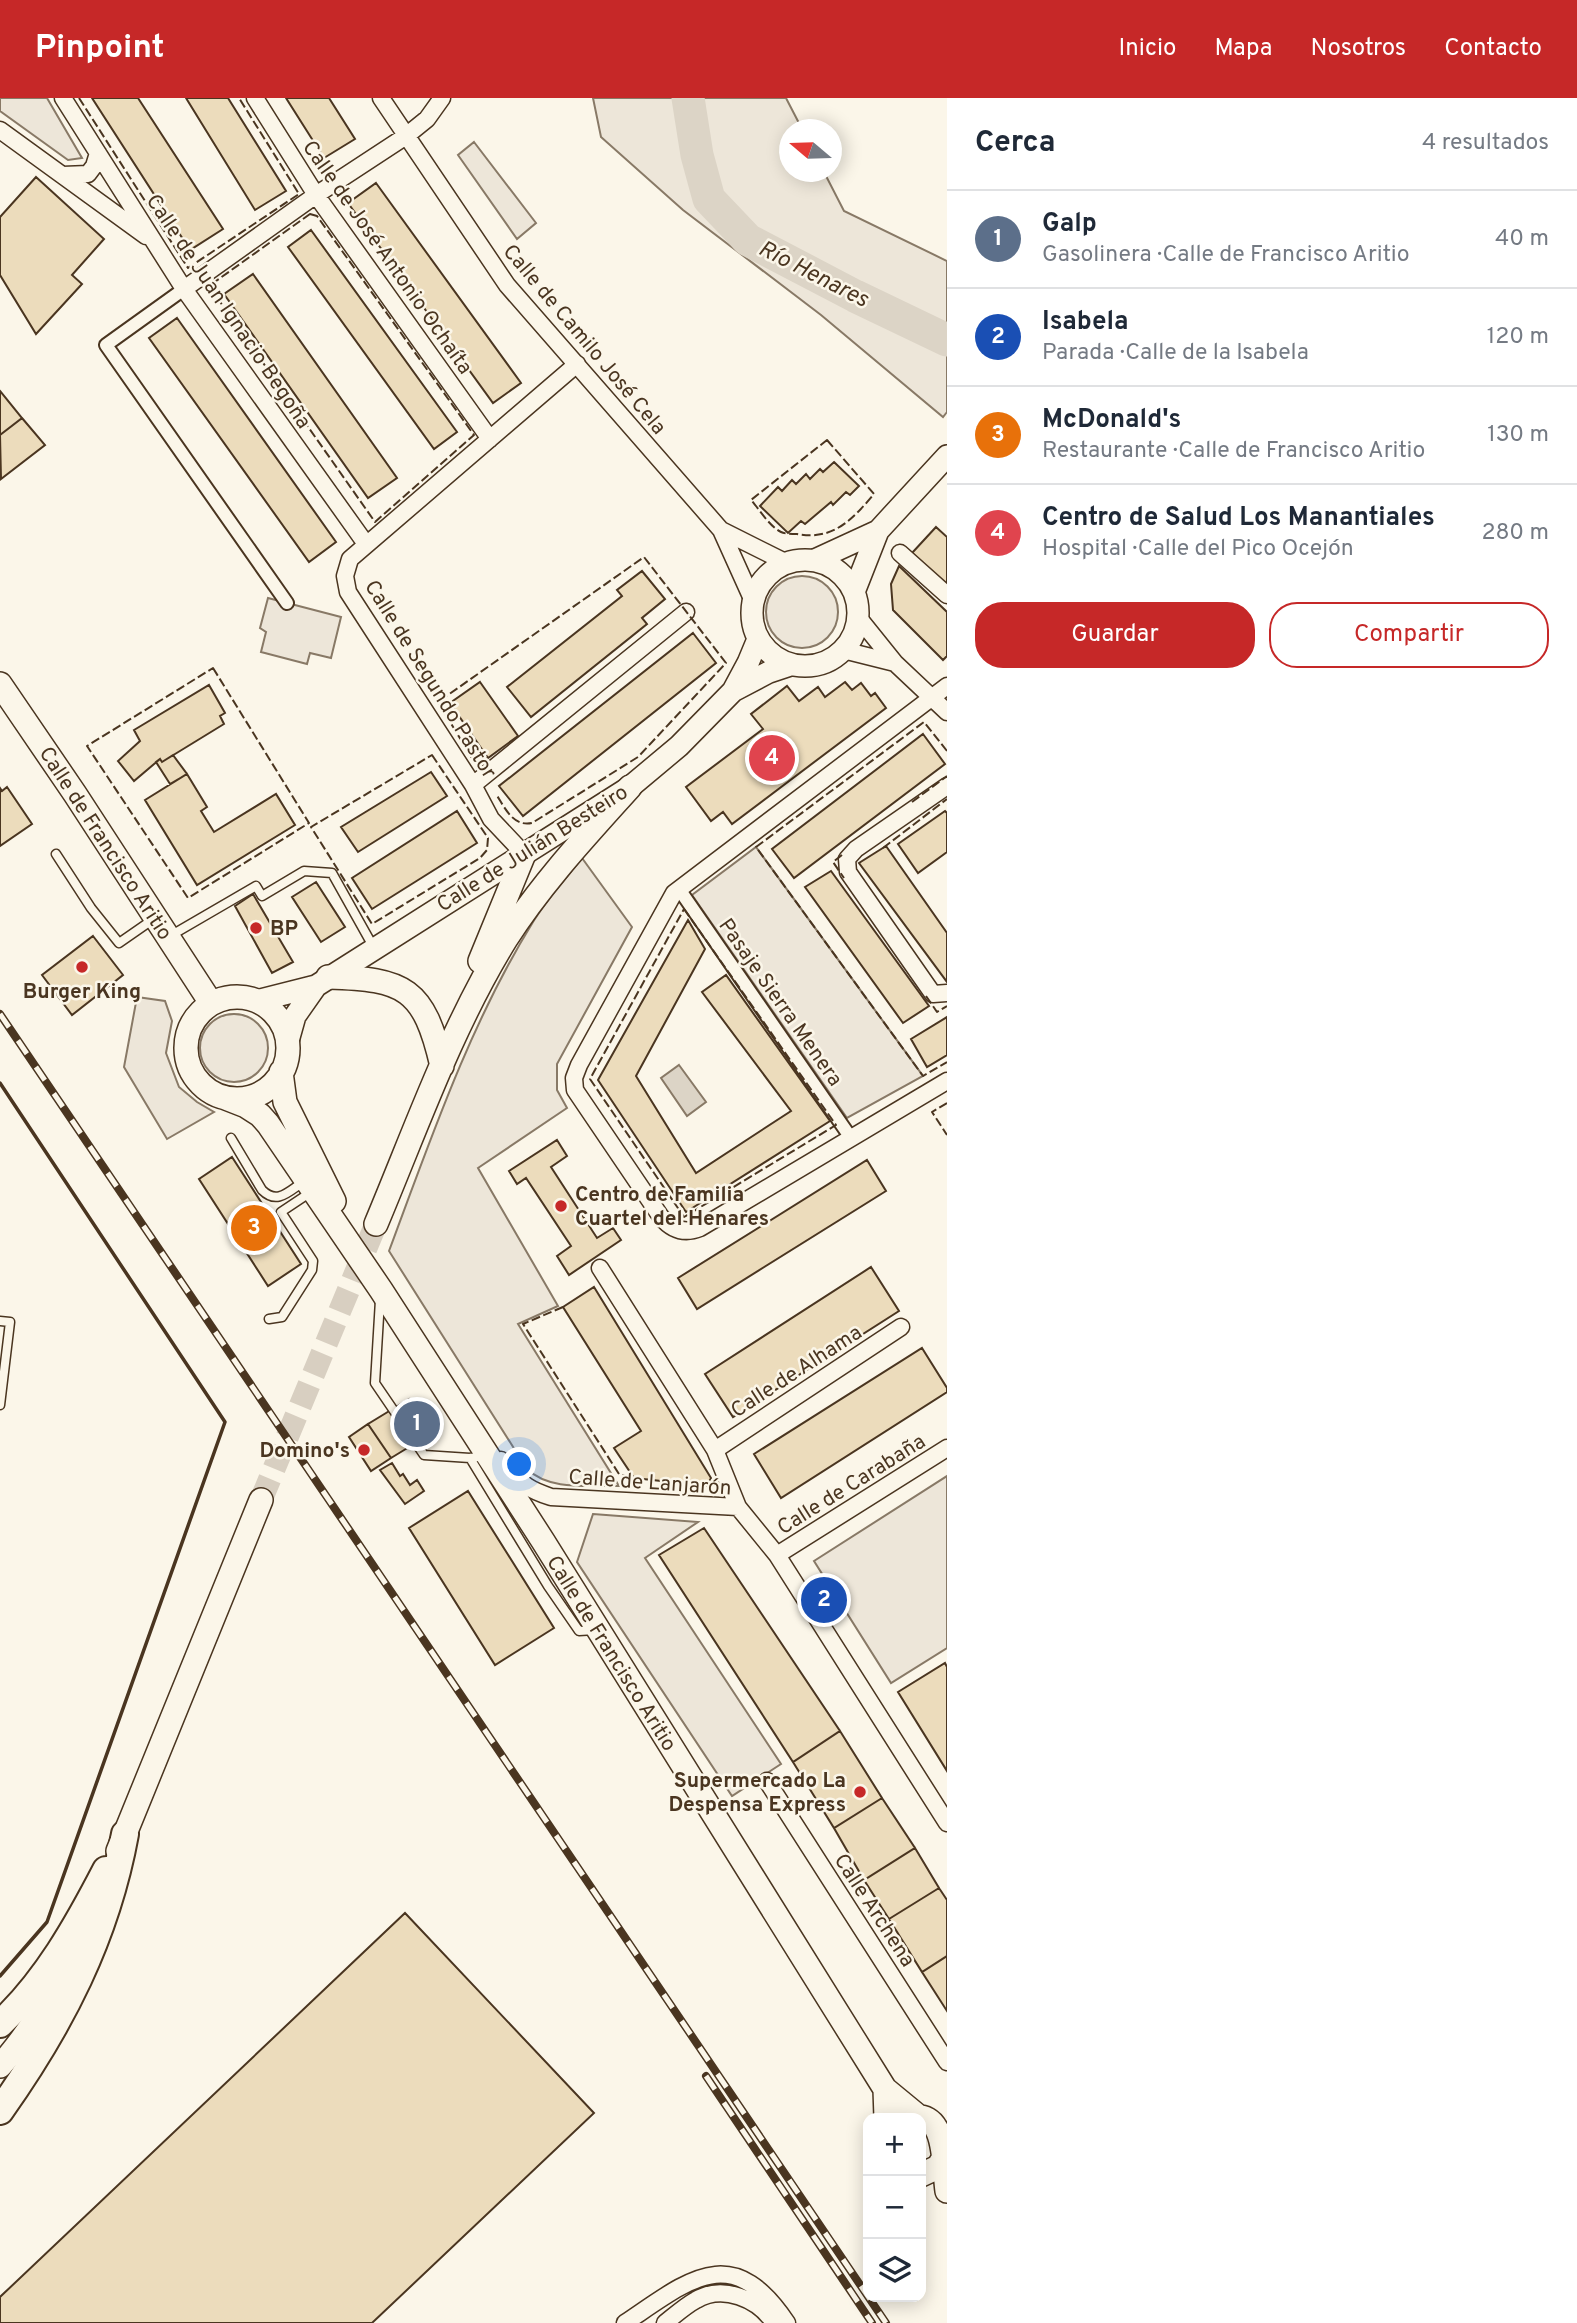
<!DOCTYPE html>
<html lang="es">
<meta charset="utf-8">
<style>
:root{--surface:#fff;--page:#f6f6f7;--text:#1f2937;--muted:#747a83;--line:#e0e1e3;--accent:#c62828}
body{margin:0;font-family:Overpass,sans-serif;background:var(--page);color:var(--text)}
.controls{position:absolute;right:21px;bottom:21px;display:grid;overflow:hidden;border-radius:14px;box-shadow:0 4px 18px #0003}
.controls button{width:63px;height:63px;display:grid;place-items:center;padding:0;border:0;border-bottom:2px solid var(--line);background:var(--surface);color:var(--text);font:35px sans-serif}
.compass{position:absolute;left:779px;top:21px;width:63px;height:63px;border-radius:50%;background:var(--surface);box-shadow:0 4px 18px #0003;rotate:289deg}
.you{position:absolute;left:520px;top:1367px;width:24px;height:24px;margin:-18px;border:5px solid #fff;border-radius:50%;background:#1a73e8;box-shadow:0 0 0 10px #1a73e833}
.badge{display:grid;place-items:center;width:46px;height:46px;border-radius:50%;background:var(--accent);color:#fff;font-size:23px;font-weight:700}
.pin{position:absolute;translate:-50% -50%;border:4px solid #fff;box-shadow:0 2px 7px #0006}
.list{margin:0;padding:0;list-style:none}
h2{display:flex;justify-content:space-between;align-items:center;height:91px;margin:0;padding:0 28px;font-size:30px}
h2 small{font-size:23px;font-weight:400;color:var(--muted)}
.list li{display:grid;grid-template-columns:46px 1fr auto;gap:21px;align-items:center;box-sizing:border-box;height:98px;padding:0 28px;border-top:2px solid var(--line)}
.list b{display:block;font-size:26px;white-space:nowrap}
.list p{margin:0;font-size:23px;white-space:nowrap;color:var(--muted)}
.list em{font-size:23px;font-style:normal;color:var(--muted)}
.actions{display:flex;gap:14px;padding:21px 28px}
.actions a{flex:1;padding:16px 0;border:2px solid var(--accent);border-radius:28px;text-align:center;font-size:24px;color:var(--accent)}
.actions .main{background:var(--accent);color:#fff}
.icon{flex:none;width:38px;height:38px;fill:none;stroke:currentColor;stroke-width:2;stroke-linecap:round;stroke-linejoin:round}
.map{position:relative;flex:none;width:947px;height:2225px;overflow:hidden}
header{display:flex;align-items:center;gap:42px;box-sizing:border-box;height:98px;padding:0 35px;background:var(--accent);color:#fff}
header strong{font-size:33px}
nav{display:flex;gap:38px;margin-inline-start:auto;font-size:24px}
main{display:flex}
aside{flex:1;background:var(--surface)}
.map>svg:first-child{display:block}
.green{fill:#ede6d9;stroke:#887966;stroke-width:2}
.water{fill:#dcd4c6;stroke:#887966;stroke-width:2}
.lines{fill:none;stroke-linecap:round;stroke-linejoin:round}
.river{stroke:#dcd4c6;stroke-width:33}
.building{fill:#ecdcbc;stroke:#4a3520;stroke-width:2}
.secondary-tunnel{stroke:#d8cfc1;stroke-width:23;stroke-dasharray:23 11;stroke-linecap:butt}
.service-casing{stroke:#4a3520;stroke-width:11}
.pedestrian-casing{stroke:#4a3520;stroke-width:16}
.minor-casing{stroke:#4a3520;stroke-width:19}
.tertiary-casing{stroke:#4a3520;stroke-width:24}
.secondary-casing{stroke:#4a3520;stroke-width:26}
.primary-casing{stroke:#4a3520;stroke-width:30}
.service{stroke:#fbf6e9;stroke-width:8}
.pedestrian{stroke:#fbf6e9;stroke-width:12}
.minor{stroke:#fbf6e9;stroke-width:16}
.tertiary{stroke:#fbf6e9;stroke-width:21}
.secondary{stroke:#fbf6e9;stroke-width:23}
.primary{stroke:#fbf6e9;stroke-width:26}
.rail-casing{stroke:#4a3520;stroke-width:8}
.rail{stroke:#fbf6e9;stroke-width:5;stroke-dasharray:16;stroke-linecap:butt}
.fence{stroke:#4a3520;stroke-width:2;stroke-dasharray:9 3.5;stroke-linecap:butt}
.wall{stroke:#4a3520;stroke-width:3.5}
.poi-dot{fill:#c62828;stroke:#fbf6e9;stroke-width:2.5}
.labels{text-anchor:middle;stroke-width:5;stroke-linejoin:round;paint-order:stroke}
.street-label{font-size:21px;fill:#4a3520;stroke:#fbf6e9}
.poi-label{font-size:21px;font-weight:bold;fill:#4a3520;stroke:#fbf6e9;text-anchor:start}
.water-label{font-size:23px;font-style:italic;fill:#4a3520;stroke:#fbf6e9}
</style>
<header>
<strong>Pinpoint</strong>
<nav><a>Inicio</a><a>Mapa</a><a>Nosotros</a><a>Contacto</a></nav>
</header>
<main>
<div class="map">
<svg width="947" height="2225" viewBox="0 0 947 2225">
<rect width="100%" height="100%" fill="#fbf6e9"/>
<path class="green" d="M0,0H47L82,60L68,62L0,13Z
M593,0H786L802,31L790,32V74H824L844,113L947,163V314L943,319L821,217L683,112L601,39Z
M474,44L536,125L517,141L458,57Z
M766 514a36 36 0 1 1 72 0a36 36 0 1 1-72 0Z
M268,500L341,519L331,560L310,555L307,566L261,554L266,534L260,530Z
M756,749L923,978L847,1020L692,797Z
M582,760L632,829L557,966V992L567,1010L478,1070L558,1208L518,1226L619,1388C588,1387 550,1393 527,1371L389,1153C431,1040 470,926 533,824C547,801 566,781 582,760Z
M137,899L165,903L172,923L166,955L179,989L197,1004L214,1014L167,1041L124,969Z
M200 950a34 34 0 1 1 68 0a34 34 0 1 1-68 0Z
M947,1378V1550L891,1585L814,1463Z
M593,1416L698,1424L645,1460L781,1666L732,1698L577,1464Z"/>
<path class="water" d="M679,967L706,1004L687,1018L661,980Z"/>
<g class="lines">
<path class="river" d="M688,0L697,57L709,101L748,142L855,198L947,242"/>
</g>
<path class="building" d="M92,0H138L223,131L190,152Z
M186,0H228L286,93L255,112Z
M286,0H329L355,41L324,60Z
M36,79L104,141L72,177L82,186L36,236L0,177V119Z
M376,85L521,285L493,305L348,105Z
M311,132L457,334L434,351L288,149Z
M253,176L397,380L368,400L224,196Z
M177,220L336,444L309,464L149,240Z
M0,293L22,320L0,337Z
M22,320L45,347L1,381L0,337Z
M834,364L859,388L850,397L846,394L833,407L831,404L805,426L801,423L788,435L760,408L778,389L782,393L792,382L796,386L806,376L810,381L820,371L823,374Z
M936,429L947,439V488L912,455Z
M899,468L947,514V558L943,562L893,512L891,486Z
M642,473L665,501L642,520L647,526L531,619L507,589L622,498L617,492Z
M693,535L716,565L523,718L499,688Z
M480,584L518,638L488,660L450,605Z
M845,584L852,592L861,585L871,598L875,595L886,610L732,726L723,714L711,723L686,689L763,631L751,616L787,588L799,603L818,589L825,599Z
M209,587L225,615L220,618L224,626L162,664L160,661L134,683L118,663L140,643L134,632Z
M923,636L945,666L794,780L772,751Z
M173,657L187,676L170,686L156,664L160,661L162,664Z
M431,674L447,698L358,754L341,729Z
M187,676L207,709L201,713L214,734L276,696L295,727L197,787L145,702Z
M7,689L32,726L0,748V690L2,693Z
M457,713L477,745L372,811L352,780Z
M945,713L947,715V754L918,775L898,746Z
M886,748L947,835V884L859,765Z
M831,773L929,908L903,925L805,789Z
M316,784L345,829L321,844L292,799Z
M253,796L293,864L272,875L235,808Z
M688,822L705,851L636,978L696,1075L791,1013L702,894L726,877L830,1023L686,1114L598,982Z
M93,838L123,877L72,917L42,877Z
M947,919V957L927,969L911,941Z
M557,1042L567,1058L551,1069L597,1140L613,1130L621,1142L569,1177L557,1158L571,1148L526,1080L517,1086L509,1073Z
M232,1059L301,1166L268,1188L199,1081Z
M867,1062L886,1093L697,1211L678,1180Z
M871,1169L899,1213L733,1319L705,1276Z
M594,1189L711,1380L707,1388L634,1380L614,1350L641,1333L563,1209Z
M922,1250L947,1290V1294L781,1400L754,1356Z
M409,1301L432,1335L391,1360L368,1326Z
M368,1326L391,1360L371,1373L349,1339Z
M392,1365L400,1378L403,1376L410,1387L417,1382L424,1393L405,1406L380,1372Z
M468,1393L554,1530L495,1567L409,1430Z
M704,1430L840,1633L793,1664L659,1457Z
M945,1565L947,1569V1673L898,1594Z
M840,1633L882,1700L834,1730L793,1664Z
M882,1700L915,1750L864,1782L834,1730Z
M915,1750L939,1790L889,1821L864,1782Z
M939,1790L947,1802V1858L922,1874L889,1821Z
M405,1815L594,2015L372,2225H0V2199Z
M947,1858V1913L922,1874Z"/>
<g class="lines">
<path class="secondary-tunnel" d="M261,1402L376,1126"/>
<g class="service-casing">
<path id="service" d="M56,756L91,810L119,845L155,820
M170,838L256,788L262,798L304,773L332,775L374,850
M231,1040L262,1092C277,1107 288,1094 303,1084
M380,1202L375,1285L424,1357L470,1360L486,1358
M269,1221L282,1219L312,1172L313,1163L281,1114L311,1094
M0,1223L10,1224L0,1307
M470,1360L548,1488L579,1533L595,1532"/>
</g>
<g class="pedestrian-casing">
<path id="pedestrian" d="M184,191L106,247L287,505
M679,791L851,1040"/>
</g>
<g class="minor-casing">
<path id="minor" d="M63,0L184,191L366,446
M255,0L316,97L490,341
M381,0L507,187L721,432L753,503
M0,32L146,138
M63,77L88,76L94,68L98,55
M184,191L316,97L406,38L427,21L442,0
M721,432L787,465
M900,455L947,497
M858,519L895,565L947,614
M843,552L895,565
M947,588L674,795L579,967L574,980L575,992L661,1119C672,1132 685,1136 700,1130L947,983
M473,687L686,514
M947,688L856,751L847,761L848,774L933,896L947,895
M524,756L491,721L473,687L348,494L345,478L350,461L577,266
M600,1170L715,1352L738,1409
M715,1352L901,1229
M501,1362C523,1383 518,1388 551,1399L738,1409L777,1457L947,1725
M777,1457L947,1350
M767,1683L947,1964
M625,2225C689,2182 732,2142 787,2225
M665,2225C675,2217 685,2208 696,2202C723,2186 758,2201 774,2225"/>
</g>
<g class="tertiary-casing">
<path id="tertiary" d="M752 515a53 53 0 1 1 106 0a53 53 0 1 1-106 0Z
M815,462L878,433
M854,494L878,433L947,358
M733,593L769,574L790,567
M256,903L316,888
M288,943L295,918L316,888L630,689L679,648L733,593L748,565L758,541"/>
</g>
<g class="secondary-casing">
<path id="secondary" d="M0,586L75,696L211,905
M480,863L524,756
M328,879C405,881 424,890 442,968
M186 950a51 51 0 1 1 102 0a51 51 0 1 1-102 0Z
M281,974L285,1004L334,1103
M223,999L246,1008L260,1017L268,1026L381,1192L543,1443L885,1991L919,2019
M376,1126C416,1031 451,930 506,841C541,786 586,738 630,689
M118,1753L261,1402
M0,1968C36,1928 62,1881 84,1832
M885,1991L886,2020
M909,2020C947,2010 943,2065 947,2093
M921,2077L938,2069L946,2056"/>
</g>
<g class="primary-casing">
<path id="primary" d="M0,1926C46,1883 77,1828 106,1772
M0,2013C61,1927 106,1840 125,1736"/>
</g>
<use href="#service" class="service"/>
<use href="#pedestrian" class="pedestrian"/>
<use href="#minor" class="minor"/>
<use href="#tertiary" class="tertiary"/>
<use href="#secondary" class="secondary"/>
<use href="#primary" class="primary"/>
<g class="rail-casing">
<path id="rail" d="M0,916L886,2225
M706,1978L872,2225"/>
</g>
<use href="#rail" class="rail"/>
<path class="fence" d="M79,0L188,170L299,96L239,0
M310,116L317,118L474,337L375,424L209,188Z
M827,342L874,396C853,421 833,443 797,436C792,436 785,436 781,434C770,429 759,411 751,402Z
M213,570L309,725L188,800L87,648Z
M947,653L924,624L756,749L923,978L947,964
M432,657L488,740L487,752L480,760L372,826L311,729Z
M488,660L475,665L438,604L644,459L726,565L638,659L532,725C513,729 505,710 496,696
M912,704L947,678
M883,750L947,701
M842,757L833,764L844,780
M684,811L836,1027L684,1119L590,981Z
M926,898L937,914L947,908
M947,1005L932,1014L947,1037
M563,1209L523,1226L619,1376L634,1380"/>
<path class="wall" d="M0,985L225,1324L47,1824L0,1878"/>
</g>
<g class="poi-dot">
<circle cx="256" cy="830" r="7"/>
<circle cx="82" cy="869" r="7"/>
<circle cx="561" cy="1108" r="7"/>
<circle cx="364" cy="1352" r="7"/>
<circle cx="860" cy="1694" r="7"/>
</g>
<g class="labels">
<g class="street-label">
<text transform="translate(388 159) rotate(55)" y="7">Calle de José Antonio Ochaíta</text>
<text transform="translate(229 213) rotate(56)" y="7">Calle de Juan Ignacio Begoña</text>
<text transform="translate(585 241) rotate(50)" y="7">Calle de Camilo José Cela</text>
<text transform="translate(431 581) rotate(58)" y="7">Calle de Segundo Pastor</text>
<text transform="translate(106 745) rotate(57)" y="7">Calle de Francisco Aritio</text>
<text transform="translate(532 750) rotate(-32)" y="7">Calle de Julián Besteiro</text>
<text transform="translate(781 904) rotate(55)" y="7">Pasaje Sierra Menera</text>
<text transform="translate(796 1273) rotate(-33)" y="7">Calle de Alhama</text>
<text transform="translate(650 1384) rotate(4)" y="7">Calle de Lanjarón</text>
<text transform="translate(851 1386) rotate(-32)" y="7">Calle de Carabaña</text>
<text transform="translate(612 1555) rotate(58)" y="7">Calle de Francisco Aritio</text>
<text transform="translate(875 1812) rotate(57)" y="7">Calle Archena</text>
</g>
<g class="poi-label">
<text x="270" y="837">BP</text>
<text x="82" y="900" text-anchor="middle">Burger King</text>
<text x="575" y="1103">Centro de Familia<tspan x="575" dy="24">Cuartel del Henares</tspan></text>
<text x="350" y="1359" text-anchor="end">Domino's</text>
<text x="846" y="1689" text-anchor="end">Supermercado La<tspan x="846" dy="24">Despensa Express</tspan></text>
</g>
<g class="water-label">
<text transform="translate(814 175) rotate(27)" y="8">Río Henares</text>
</g>
</g>
</svg>
<div class="controls">
<button>+</button>
<button>−</button>
<button><svg class="icon" aria-label="layers" viewBox="0 0 24 24"><path d="M12 4l9 5-9 5-9-5zM3 14l9 5 9-5"/></svg></button>
</div>
<svg class="compass" viewBox="-18 -18 36 36"><path d="M0-13l5 13h-10z" fill="#e53935"/><path d="M0 13l5-13h-10z" fill="#747a83"/></svg>
<div class="you"></div>
<div class="pin badge" style="left:417px;top:1326px;background:#5c6f8a">1</div>
<div class="pin badge" style="left:824px;top:1502px;background:#1a4fb4">2</div>
<div class="pin badge" style="left:254px;top:1130px;background:#e8710a">3</div>
<div class="pin badge" style="left:772px;top:660px;background:#e0444e">4</div>
</div>
<aside>
<h2>Cerca<small>4 resultados</small></h2>
<ul class="list">
<li><span class="badge" style="background:#5c6f8a">1</span><div><b>Galp</b><p>Gasolinera · Calle de Francisco Aritio</p></div><em>40 m</em></li>
<li><span class="badge" style="background:#1a4fb4">2</span><div><b>Isabela</b><p>Parada · Calle de la Isabela</p></div><em>120 m</em></li>
<li><span class="badge" style="background:#e8710a">3</span><div><b>McDonald's</b><p>Restaurante · Calle de Francisco Aritio</p></div><em>130 m</em></li>
<li><span class="badge" style="background:#e0444e">4</span><div><b>Centro de Salud Los Manantiales</b><p>Hospital · Calle del Pico Ocejón</p></div><em>280 m</em></li>
</ul>
<div class="actions"><a class="main">Guardar</a><a>Compartir</a></div>
</aside>
</main>
